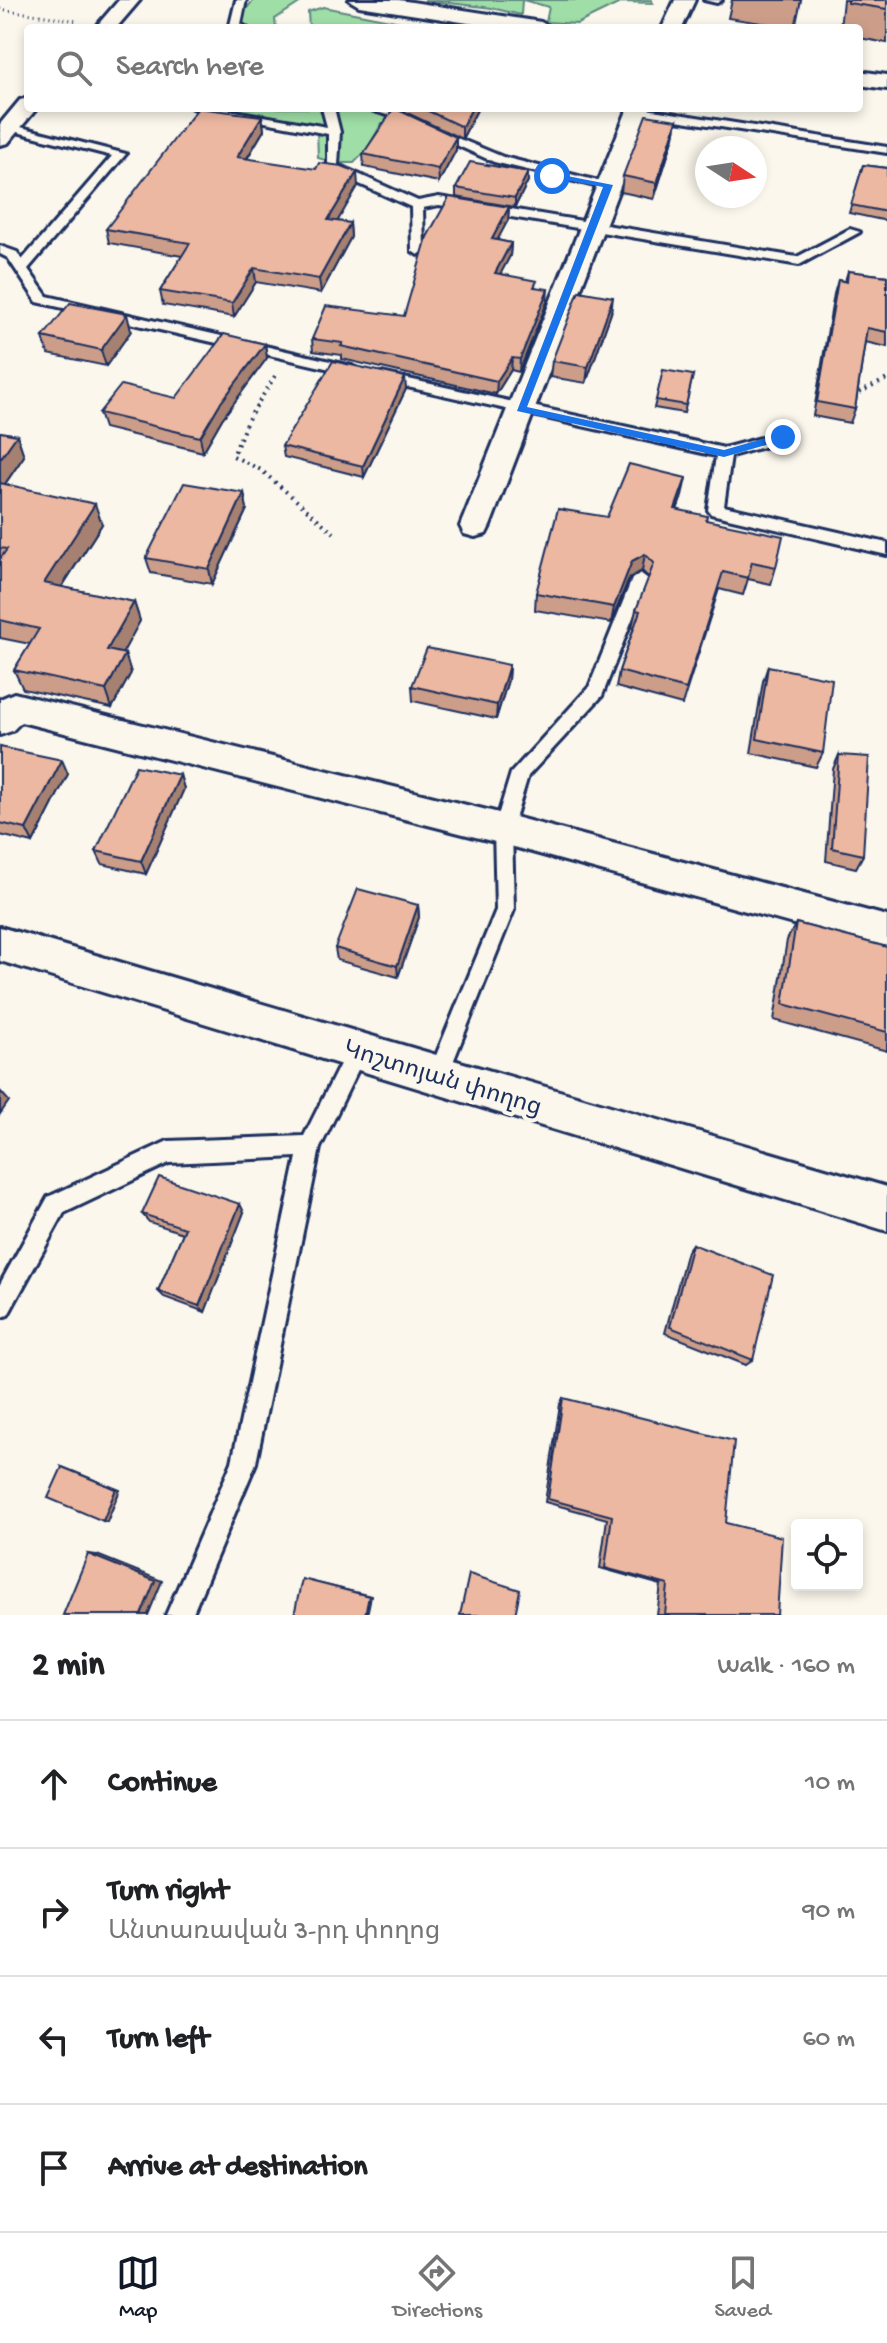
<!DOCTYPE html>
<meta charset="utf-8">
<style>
:root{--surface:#fff;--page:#f6f6f6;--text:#202124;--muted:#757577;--line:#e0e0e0;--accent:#111827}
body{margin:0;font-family:"Gochi Hand","Noto Sans Armenian",sans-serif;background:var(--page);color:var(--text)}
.controls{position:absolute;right:24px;bottom:24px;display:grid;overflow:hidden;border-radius:8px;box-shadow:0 4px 12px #0003}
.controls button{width:72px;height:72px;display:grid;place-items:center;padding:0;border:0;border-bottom:2px solid var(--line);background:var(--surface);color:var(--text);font:40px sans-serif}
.compass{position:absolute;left:695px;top:136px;width:72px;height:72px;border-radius:50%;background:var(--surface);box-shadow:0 4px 12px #0003;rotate:102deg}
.stop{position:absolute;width:24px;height:24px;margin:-18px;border:6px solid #1a73e8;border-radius:50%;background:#fff}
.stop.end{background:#1a73e8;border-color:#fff;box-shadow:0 2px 8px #0008}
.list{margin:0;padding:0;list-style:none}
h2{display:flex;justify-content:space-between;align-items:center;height:104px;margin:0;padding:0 32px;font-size:34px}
h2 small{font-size:26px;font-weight:400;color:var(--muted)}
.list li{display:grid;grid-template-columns:52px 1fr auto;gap:24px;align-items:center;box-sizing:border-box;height:128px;padding:0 32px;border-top:2px solid var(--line)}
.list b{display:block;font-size:30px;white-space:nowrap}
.list p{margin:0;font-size:26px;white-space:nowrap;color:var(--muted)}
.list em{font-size:26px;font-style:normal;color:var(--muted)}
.icon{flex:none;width:44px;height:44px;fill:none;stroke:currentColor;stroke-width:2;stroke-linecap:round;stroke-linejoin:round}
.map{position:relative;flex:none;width:887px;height:1615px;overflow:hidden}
.search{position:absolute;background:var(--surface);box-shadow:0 4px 12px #0003;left:24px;right:24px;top:24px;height:88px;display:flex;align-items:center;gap:20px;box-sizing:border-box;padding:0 28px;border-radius:8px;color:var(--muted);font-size:30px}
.sheet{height:616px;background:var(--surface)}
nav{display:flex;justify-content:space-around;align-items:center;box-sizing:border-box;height:112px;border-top:2px solid var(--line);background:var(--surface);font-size:22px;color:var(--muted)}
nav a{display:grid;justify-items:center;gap:4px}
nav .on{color:var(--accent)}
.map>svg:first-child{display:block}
.green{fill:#9fdea6;stroke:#5d8682;stroke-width:2}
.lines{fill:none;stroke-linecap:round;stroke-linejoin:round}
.lane-casing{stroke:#1b2f5e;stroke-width:6}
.street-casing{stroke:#1b2f5e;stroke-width:6}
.path-far1{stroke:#1b2f5e;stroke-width:3;stroke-dasharray:1 4;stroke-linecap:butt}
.path{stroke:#1b2f5e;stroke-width:4;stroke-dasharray:2 5;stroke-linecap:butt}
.lane{fill:#fbf7ec;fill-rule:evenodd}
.street{fill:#fbf7ec;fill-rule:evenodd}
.wall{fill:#cc9e8a;stroke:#1b2f5e;stroke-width:2}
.shaded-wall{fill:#a68171;stroke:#1b2f5e;stroke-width:2}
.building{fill:#edb8a1;stroke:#1b2f5e;stroke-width:2}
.route{fill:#1a73e8}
.labels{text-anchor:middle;stroke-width:8;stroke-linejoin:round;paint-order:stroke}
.street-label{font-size:24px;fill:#1b2f5e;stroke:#fbf7ec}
</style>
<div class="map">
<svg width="887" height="1615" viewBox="0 0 887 1615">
<rect width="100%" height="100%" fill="#fbf7ec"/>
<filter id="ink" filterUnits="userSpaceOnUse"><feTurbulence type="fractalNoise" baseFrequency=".0125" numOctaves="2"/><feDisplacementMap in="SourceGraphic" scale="16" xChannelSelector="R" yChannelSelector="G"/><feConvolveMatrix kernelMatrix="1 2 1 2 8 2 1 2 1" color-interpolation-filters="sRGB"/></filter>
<g filter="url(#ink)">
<path class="green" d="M254,0H304L275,19L276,28H238L241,27L243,12Z
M424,0H522L521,15L492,8Z
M523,0H651L653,3L622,2L577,24L546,22L549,7Z
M323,7L431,28H432H309L308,12Z
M209,108H408L406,116L392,124L382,123L366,151L354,163H335L318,158L317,130Z"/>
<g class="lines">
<g class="lane-casing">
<path id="lane" d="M236,0H246L241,24L247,28H233L230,25Z
M704,0H722L717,3Z
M192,108H217L327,127L322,108H334L340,132L338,165L418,201L439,197L797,257L850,229L860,232L799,265L439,205L423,208L424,251L418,255L412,251L411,207L328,170V134Z
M364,108H383L419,120L413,123Z
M640,108L887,147V153L638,114L632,111Z
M9,124L126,154L28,269L47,296L352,366L359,370L357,373L352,374L37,302L8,258L0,254V246L17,252L22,260L112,156L5,129V125Z
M436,129L503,157L614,185L608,189L494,162L432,134L430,132Z
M381,373L724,448L783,432L788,434V440L731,456L724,506L887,543V555L711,514L708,510L716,456L376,380L374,377Z
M640,573L648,579L602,696L528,776L512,829L514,910L445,1082L438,1085L431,1082L428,1075L496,910L494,829L511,773L589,687L632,579Z
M357,1041L364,1044L367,1051L320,1148L256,1463L192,1615H166L232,1462L297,1157L169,1163L64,1213L8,1315L0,1318V1284L48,1197L168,1141L304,1136L350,1044Z"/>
</g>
<g class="street-casing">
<path id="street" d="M119,0H140L116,28H95Z
M349,0H399L541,22L551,28H500L359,6Z
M675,0H695L682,28H662Z
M859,71L887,75V89L859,85Z
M28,98V108H37L8,143L0,145V124L20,100Z
M628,108H650L490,526L486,534L475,537L464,534L460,526Z
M14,693L503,814L887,916V950L503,844L21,722L12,731L0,735V699Z
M0,927L887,1187V1231L0,961Z"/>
</g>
<path class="path-far1" d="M0,9L78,21"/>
<path class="path" d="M275,376L247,421L233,456L261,470L334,533
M853,396L887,379"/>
<use href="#lane" class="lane"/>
<use href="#street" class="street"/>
</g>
<path class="wall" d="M732,0H801L795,28L728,18Z
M843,0H887V43L859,38V28H840Z
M401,108H478L462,139L401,110Z
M262,116L264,130L247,159L358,186L337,221L350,223L351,237L321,293L256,282L234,317L163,305L160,291L182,256L109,243L106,229Z
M677,120L674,136L654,199L621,192L623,176Z
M456,137V150L439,182L364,167L363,154Z
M863,165L887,168V221L849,213Z
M528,172V181L515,207L456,197V188Z
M509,207L508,220L497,240L511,243L510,256L500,274L536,287L547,302L519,372L511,370L496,394L342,359V355L313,351L312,339L404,316Z
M848,271L887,276V347L865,342L855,409L850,423L813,416L834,294L838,280L845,281Z
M611,313L586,383L550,377L552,361Z
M131,331L106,366L48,354L43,337Z
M265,344L267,358L222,419L203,452L104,428L99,413L176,398Z
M693,375L684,413L654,408L656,400Z
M406,389L364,477L284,457L282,446Z
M0,432L17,435L24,456L5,484L102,524L62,587L134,602L140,621L122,653L125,654L131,673L112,708L23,689L14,670L30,644L0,638Z
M244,493L247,509L212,584L151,573L146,558Z
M682,496L677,510L706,520L776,567L771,584L748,579L743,595L719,589L682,705L616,687L619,671L634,627H632L636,610L649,578L642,571L629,578L611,623L535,610L536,593L607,517Z
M509,665L508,680L496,719L413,701L412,686Z
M768,666L823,753L816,767L751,753L763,681Z
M0,747L68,774L33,843L0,835Z
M839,755L863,855L856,868L826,861L833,769Z
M180,775L184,789L146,874L102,864L96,851Z
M418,905L419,917L398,977L337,960L335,948Z
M796,923L887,947V1051L774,1020L787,940Z
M244,1212L205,1312L164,1297L158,1291L183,1233L149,1222L142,1214Z
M692,1244L753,1360L746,1365L665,1333L687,1251Z
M563,1398L726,1523L777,1615H657L661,1585L600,1568L607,1519L545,1502L560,1404Z"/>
<path class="shaded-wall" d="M472,108H478L462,139V127Z
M262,116L264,130L239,171L237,157Z
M677,120L674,136L654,199L657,183Z
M456,137V150L439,182L438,169Z
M357,172L358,186L330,234L328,220Z
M528,172V181L515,207V198Z
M509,207L508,220L491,252L492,239Z
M350,223L351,237L321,293L319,279Z
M511,243L510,256L494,286L495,273Z
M254,268L256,282L234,317L232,303Z
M548,289L547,302L519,372L520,359Z
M613,297L611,313L586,383L588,367Z
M127,314L131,331L106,366L101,350Z
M265,344L267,358L222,419L203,452L200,437L219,405Z
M512,358L511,370L496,394L497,381Z
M405,377L406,389L364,477L363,466Z
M17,435L24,456L0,491V459Z
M686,478L682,496L671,526L675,509Z
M244,493L247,509L212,584L209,569Z
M95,504L102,524L52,602L44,583Z
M645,554L642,571L629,578L611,623L614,607L632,561Z
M134,602L140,621L114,669L107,650Z
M125,654L131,673L112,708L106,690Z
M509,665L508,680L496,719L497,705Z
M62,760L68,774L33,843L26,829Z
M180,775L184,789L146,874L141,861Z
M418,905L419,917L398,977L397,966Z
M0,1091L9,1101L0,1114Z
M240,1204L244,1212L205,1312L199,1306Z
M62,1467L120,1490L107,1522L103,1521Z
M88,1554L97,1555L162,1581L148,1615H141Z
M305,1580L371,1596L367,1615H365Z"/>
<path class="building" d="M848,0H887V9L848,3Z
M198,108L262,116L237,157L316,169L319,163L342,166L357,172L328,220L350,223L319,279L254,268L232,303L160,291L190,243L106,229Z
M394,108L456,137L438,169L363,154Z
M422,108H472L462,127Z
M646,115L677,120L657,183L623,176Z
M470,162L528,172L515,198L456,188Z
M863,165L887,168V212L851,205Z
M449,197L509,207L492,239L511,243L495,273L537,281L534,287L548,289L520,359L512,358L497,381L341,346L343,343L312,339L326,306L404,316L427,237Z
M848,271L887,276V332L867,328L855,409L817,402L838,280L847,282Z
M579,291L613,297L588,367L552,361Z
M70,303L127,314L101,350L43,337Z
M224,334L265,344L219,405L200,437L99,413L121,385L176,398Z
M333,361L405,377L363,466L282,446Z
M663,370L693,375L686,405L656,400Z
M0,432L17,435L0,459Z
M629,464L686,478L675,509L707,516L706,520L783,536L776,567L752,562L748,578L723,572L686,689L619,671L640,611L636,610L654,563L645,554L632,561L614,607L536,593L558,509L607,517Z
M0,483L95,504L44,583L134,602L107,650L125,654L106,690L14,670L39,629L0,620V559L7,549L0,548Z
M184,483L244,493L209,569L146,558Z
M427,648L509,665L497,705L412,686Z
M768,666L832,679L823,753L757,739Z
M0,747L62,760L26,829L0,823Z
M839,755L869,757L863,855L832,848Z
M136,766L180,775L141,861L96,851Z
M358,889L418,905L397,966L335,948Z
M796,923L887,947V1032L783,1004Z
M159,1177L240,1204L199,1306L158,1291L185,1228L142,1214Z
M692,1244L773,1275L753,1360L670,1327Z
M563,1398L734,1441L726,1523L782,1537L777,1615H665L668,1585L605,1568L612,1516L548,1499Z
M62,1467L116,1489L103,1521L48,1498Z
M88,1554L155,1581L141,1615H63Z
M469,1574L520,1590L515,1615H460Z
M302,1579L369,1596L365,1615H294Z"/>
</g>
<path class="route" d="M552,173L613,185L527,407L724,450L783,433L787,434V439L724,457L517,411L603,187L549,177Z"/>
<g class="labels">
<g class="street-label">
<text transform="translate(443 1077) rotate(17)" y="8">Կոշտոյան փողոց</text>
</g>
</g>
</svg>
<div class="controls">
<button><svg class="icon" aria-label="locate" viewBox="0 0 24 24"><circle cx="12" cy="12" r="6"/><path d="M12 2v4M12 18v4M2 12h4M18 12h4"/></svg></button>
</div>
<svg class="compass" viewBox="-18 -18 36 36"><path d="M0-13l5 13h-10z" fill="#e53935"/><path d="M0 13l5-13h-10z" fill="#757577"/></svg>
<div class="stop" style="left:552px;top:176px"></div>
<div class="stop end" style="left:783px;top:437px"></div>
<div class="search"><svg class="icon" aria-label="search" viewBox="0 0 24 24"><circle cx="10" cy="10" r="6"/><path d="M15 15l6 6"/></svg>Search here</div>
</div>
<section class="sheet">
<h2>2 min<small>Walk · 160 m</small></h2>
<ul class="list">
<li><svg class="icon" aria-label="ahead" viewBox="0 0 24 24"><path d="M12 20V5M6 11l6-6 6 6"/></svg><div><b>Continue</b></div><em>10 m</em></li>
<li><svg class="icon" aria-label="right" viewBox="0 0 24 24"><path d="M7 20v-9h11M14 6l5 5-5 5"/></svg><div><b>Turn right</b><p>Անտառավան 3-րդ փողոց</p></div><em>90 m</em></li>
<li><svg class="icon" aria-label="left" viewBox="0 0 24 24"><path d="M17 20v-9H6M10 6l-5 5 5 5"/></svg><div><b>Turn left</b></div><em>60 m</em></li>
<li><svg class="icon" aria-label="arrive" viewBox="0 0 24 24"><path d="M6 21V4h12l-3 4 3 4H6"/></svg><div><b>Arrive at destination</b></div></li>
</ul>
</section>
<nav>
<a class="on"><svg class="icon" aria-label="map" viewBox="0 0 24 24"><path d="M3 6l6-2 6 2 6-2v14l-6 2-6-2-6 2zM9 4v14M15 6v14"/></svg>Map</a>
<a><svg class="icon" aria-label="directions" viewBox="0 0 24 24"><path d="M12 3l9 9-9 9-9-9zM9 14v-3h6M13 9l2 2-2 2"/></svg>Directions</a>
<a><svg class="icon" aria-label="saved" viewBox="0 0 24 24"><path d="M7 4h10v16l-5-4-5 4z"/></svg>Saved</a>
</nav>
